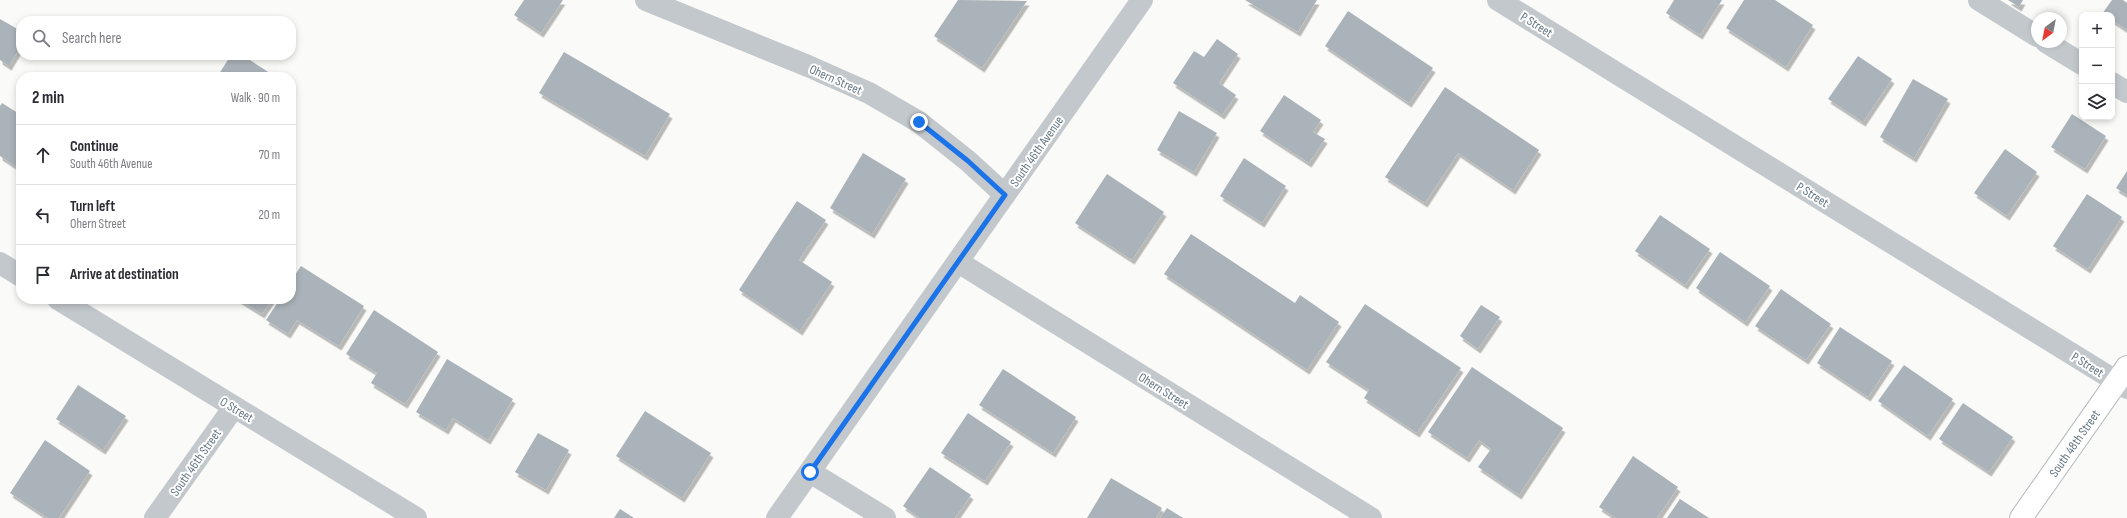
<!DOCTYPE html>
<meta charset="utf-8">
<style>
:root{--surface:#fff;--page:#f7f7f7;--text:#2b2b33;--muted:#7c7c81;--line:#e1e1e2}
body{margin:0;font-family:"Sofia Sans Condensed",sans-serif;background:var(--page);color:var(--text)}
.controls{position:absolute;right:12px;top:12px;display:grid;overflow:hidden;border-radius:8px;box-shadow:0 2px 6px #0003}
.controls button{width:36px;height:36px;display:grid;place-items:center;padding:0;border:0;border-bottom:1px solid var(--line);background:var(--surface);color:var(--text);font:20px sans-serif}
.compass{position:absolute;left:2031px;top:12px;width:36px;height:36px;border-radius:50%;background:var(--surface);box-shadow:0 2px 6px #0003;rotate:212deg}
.stop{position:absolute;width:12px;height:12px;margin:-9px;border:3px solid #1a73e8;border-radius:50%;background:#fff}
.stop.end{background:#1a73e8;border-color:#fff;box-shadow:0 1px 4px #0008}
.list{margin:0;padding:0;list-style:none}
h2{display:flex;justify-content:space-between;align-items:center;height:52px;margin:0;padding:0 16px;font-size:17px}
h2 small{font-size:13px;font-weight:400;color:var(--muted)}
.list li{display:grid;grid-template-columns:26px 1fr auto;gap:12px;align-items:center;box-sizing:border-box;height:60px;padding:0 16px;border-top:1px solid var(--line)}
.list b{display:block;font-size:15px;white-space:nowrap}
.list p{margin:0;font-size:13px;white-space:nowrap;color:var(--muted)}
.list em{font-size:13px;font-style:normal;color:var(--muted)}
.icon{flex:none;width:22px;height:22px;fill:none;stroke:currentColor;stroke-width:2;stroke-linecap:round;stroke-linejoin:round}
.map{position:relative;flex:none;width:2127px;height:518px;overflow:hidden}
.search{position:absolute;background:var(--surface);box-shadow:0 2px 6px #0003;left:16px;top:16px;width:280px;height:44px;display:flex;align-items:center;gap:10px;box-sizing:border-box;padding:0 14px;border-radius:16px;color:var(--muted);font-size:15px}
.panel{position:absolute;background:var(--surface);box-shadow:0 2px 6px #0003;left:16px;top:72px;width:280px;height:232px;border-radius:16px}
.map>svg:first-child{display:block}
.building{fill:#aab3b9;filter:url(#shadow)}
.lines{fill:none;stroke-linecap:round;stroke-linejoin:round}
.major-casing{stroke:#b5babe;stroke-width:24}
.minor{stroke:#c3c8cc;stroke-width:22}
.major{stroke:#fff;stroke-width:22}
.route{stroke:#1a73e8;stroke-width:5}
.labels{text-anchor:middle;stroke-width:4;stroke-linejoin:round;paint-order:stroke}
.street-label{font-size:13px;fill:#657683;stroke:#fff}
</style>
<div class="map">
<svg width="2127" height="518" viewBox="0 0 2127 518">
<defs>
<filter id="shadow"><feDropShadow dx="2.5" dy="4.5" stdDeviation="0" flood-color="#0004"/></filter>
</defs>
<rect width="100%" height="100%" fill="#fafaf8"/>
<path class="building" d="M524,0H563L541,33L514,15Z
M958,0L1027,1L982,68L934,36Z
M1245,0H1317L1298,32Z
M1674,0H1722L1700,35L1666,13Z
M1744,0H1775L1813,25L1786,67L1726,28Z
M2008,0H2023L2019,7Z
M2112,0H2123L2127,3V30L2112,20V15L2102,14Z
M1348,11L1433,68L1409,103L1325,46Z
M0,19L21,31V46L9,66L0,60Z
M1217,39L1238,54L1219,83L1236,95L1222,115L1173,83L1194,51L1204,57Z
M564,52L670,114L645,156L539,93Z
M231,55H242L276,77H217Z
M1858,56L1892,79L1863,122L1828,99Z
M1913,79L1948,99L1914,158L1880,137Z
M1445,87L1539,150L1513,190L1458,153L1425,203L1385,177Z
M1284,95L1321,120L1313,132L1325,139L1309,163L1260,131Z
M2,103L21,115V170L0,156V106Z
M1179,111L1217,133L1194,172L1157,150Z
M2072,114L2106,136L2085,169L2051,147Z
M2005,149L2037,172L2007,216L1974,193Z
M863,153L906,179L872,234L830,208Z
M1244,158L1286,186L1262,223L1220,196Z
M2127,171V195L2116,188Z
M1107,174L1164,212L1132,260L1075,223Z
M2087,194L2122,217L2088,269L2053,246Z
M797,201L826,220L799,260L832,282L800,331L739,290Z
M1660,215L1710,249L1685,285L1635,251Z
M1191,234L1295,303L1300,295L1339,322L1307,370L1164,274Z
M1720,252L1770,286L1745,322L1696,288Z
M301,266L364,306L339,346L297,320L288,334L266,320L280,299H291V281Z
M1781,289L1831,324L1806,360L1755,326Z
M238,299H272L262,314Z
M1365,304L1461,368L1417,433L1364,398L1369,390L1326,362Z
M1481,305L1500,317L1478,349L1460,336Z
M374,310L438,352L405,404L371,383L377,373L346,354Z
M1840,327L1892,361L1868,397L1817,363Z
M447,359L513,399L488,440L453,418L446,430L416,412Z
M1904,365L1953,399L1928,436L1878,401Z
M1472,367L1563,428L1519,495L1478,467L1491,449L1479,440L1467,458L1428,432Z
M1003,369L1076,417L1053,453L979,405Z
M78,385L126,416L103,450L56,419Z
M1963,403L2013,437L1989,472L1939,439Z
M645,411L711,453L682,498L616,456Z
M968,413L1011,442L985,481L941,453Z
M538,433L569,450L546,490L515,472Z
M45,440L90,471L59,518H48L10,493Z
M1633,456L1678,487L1657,518H1616L1599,507Z
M930,467L971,495L955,518H920L903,506Z
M1111,478L1162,508L1156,518H1087Z
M1680,499L1709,518H1667Z
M1167,508L1183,518H1160Z
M620,509L634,518H614Z"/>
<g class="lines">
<g class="major-casing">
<path id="major" d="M2021,518L2127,367"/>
</g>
<path class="minor" d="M646,0L808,66L869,93L919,122L968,161L1005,195
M1498,0L2127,388
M1979,0L2037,36
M2046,42L2082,64
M2112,83L2127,92
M958,262L1371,518
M0,263L21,276
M58,299L416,518
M810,472L885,518
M155,518L234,407
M777,518L1142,0"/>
<use href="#major" class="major"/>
</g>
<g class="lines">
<path class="route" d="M810,472L1005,195L968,161L919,122"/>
</g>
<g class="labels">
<g class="street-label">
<text transform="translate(1537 24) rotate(32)" y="5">P Street</text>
<text transform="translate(836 79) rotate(24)" y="5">Ohern Street</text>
<text transform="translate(1036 151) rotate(-55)" y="5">South 46th Avenue</text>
<text transform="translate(1813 194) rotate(32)" y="5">P Street</text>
<text transform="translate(2088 364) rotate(32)" y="5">P Street</text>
<text transform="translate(1164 390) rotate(32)" y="5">Ohern Street</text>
<text transform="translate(237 409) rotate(31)" y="5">O Street</text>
<text transform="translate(2074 443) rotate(-55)" y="5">South 48th Street</text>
<text transform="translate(195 462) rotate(-55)" y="5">South 46th Street</text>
</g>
</g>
</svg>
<div class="controls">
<button>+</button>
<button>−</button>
<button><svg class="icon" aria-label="layers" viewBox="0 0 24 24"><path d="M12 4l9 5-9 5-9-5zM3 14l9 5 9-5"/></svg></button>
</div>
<svg class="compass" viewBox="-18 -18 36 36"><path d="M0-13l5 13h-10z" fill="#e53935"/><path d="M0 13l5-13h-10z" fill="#7c7c81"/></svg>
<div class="stop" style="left:810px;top:472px"></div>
<div class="stop end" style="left:919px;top:122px"></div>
<div class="search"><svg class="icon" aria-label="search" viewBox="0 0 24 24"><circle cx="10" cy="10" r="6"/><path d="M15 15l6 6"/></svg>Search here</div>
<section class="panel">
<h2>2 min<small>Walk · 90 m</small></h2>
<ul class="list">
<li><svg class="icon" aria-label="ahead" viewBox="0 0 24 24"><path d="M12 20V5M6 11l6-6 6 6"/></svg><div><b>Continue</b><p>South 46th Avenue</p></div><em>70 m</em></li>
<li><svg class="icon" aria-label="left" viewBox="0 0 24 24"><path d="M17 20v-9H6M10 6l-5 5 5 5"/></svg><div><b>Turn left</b><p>Ohern Street</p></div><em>20 m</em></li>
<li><svg class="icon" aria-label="arrive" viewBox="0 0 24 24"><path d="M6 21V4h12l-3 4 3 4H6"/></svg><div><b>Arrive at destination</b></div></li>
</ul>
</section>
</div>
